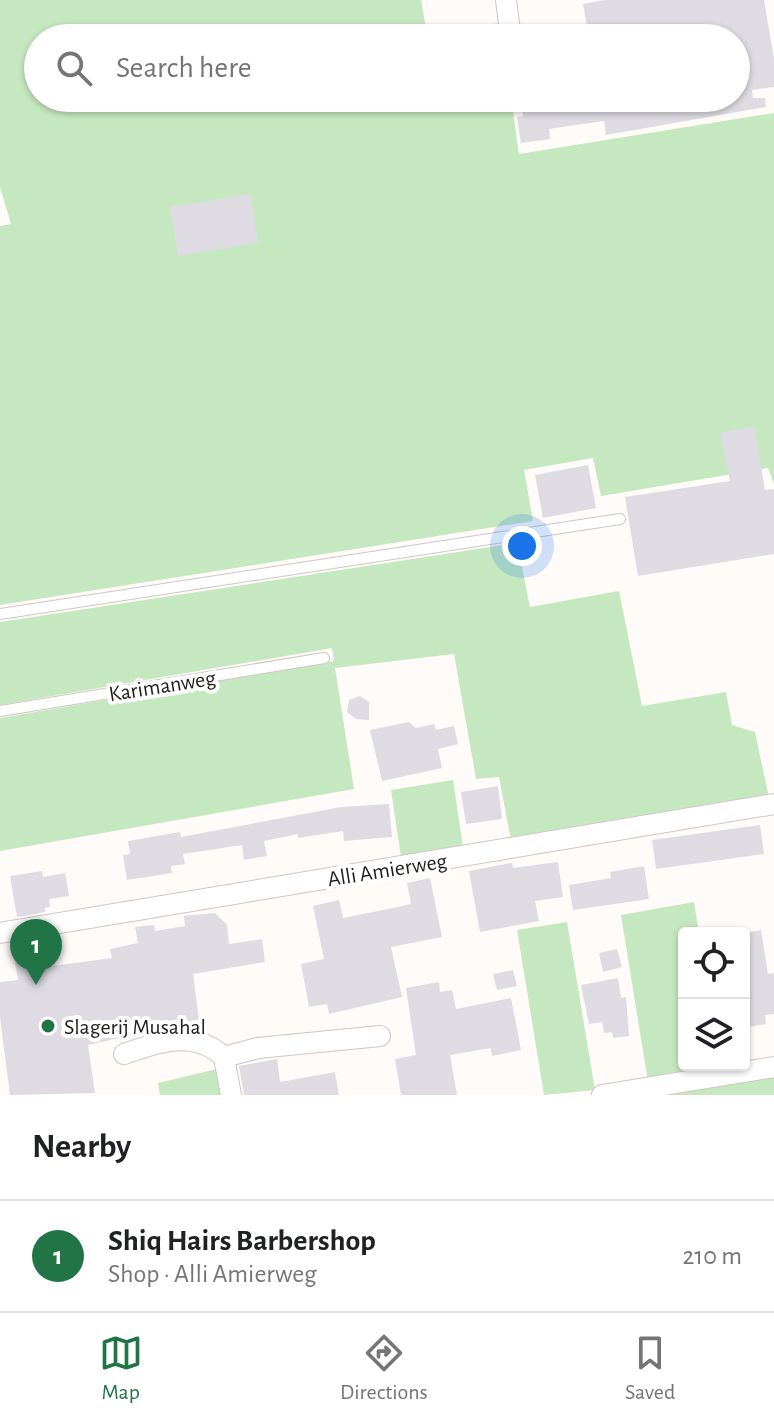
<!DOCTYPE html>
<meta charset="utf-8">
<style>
:root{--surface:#fff;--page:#f2f2f2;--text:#202124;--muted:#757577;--line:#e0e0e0;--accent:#217446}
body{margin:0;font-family:"Alegreya Sans",sans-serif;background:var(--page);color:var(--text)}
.controls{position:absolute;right:24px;bottom:24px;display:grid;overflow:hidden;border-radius:8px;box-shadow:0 2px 6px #0004}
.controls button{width:72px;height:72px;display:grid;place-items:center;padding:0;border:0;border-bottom:2px solid var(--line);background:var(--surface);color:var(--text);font:40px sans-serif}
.you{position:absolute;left:522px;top:546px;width:28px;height:28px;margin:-20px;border:6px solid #fff;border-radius:50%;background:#1a73e8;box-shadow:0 0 0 12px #1a73e833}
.badge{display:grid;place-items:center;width:52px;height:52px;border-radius:50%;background:var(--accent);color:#fff;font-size:26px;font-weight:700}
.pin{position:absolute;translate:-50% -66px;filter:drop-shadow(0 2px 4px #0008)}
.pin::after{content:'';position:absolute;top:42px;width:28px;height:24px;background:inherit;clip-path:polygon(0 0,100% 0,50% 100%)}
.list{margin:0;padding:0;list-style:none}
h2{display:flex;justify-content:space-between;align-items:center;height:104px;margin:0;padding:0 32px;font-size:34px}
h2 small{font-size:26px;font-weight:400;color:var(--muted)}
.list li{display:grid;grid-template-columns:52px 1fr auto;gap:24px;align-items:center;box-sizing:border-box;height:112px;padding:0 32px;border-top:2px solid var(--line)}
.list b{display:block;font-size:30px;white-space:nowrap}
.list p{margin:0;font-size:26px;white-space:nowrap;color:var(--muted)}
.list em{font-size:26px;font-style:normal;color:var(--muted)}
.icon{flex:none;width:44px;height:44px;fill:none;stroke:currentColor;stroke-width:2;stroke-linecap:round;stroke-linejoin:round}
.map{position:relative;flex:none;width:774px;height:1095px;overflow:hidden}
.search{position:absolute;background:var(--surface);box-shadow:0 2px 6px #0004;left:24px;right:24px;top:24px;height:88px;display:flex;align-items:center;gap:20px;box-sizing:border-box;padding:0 28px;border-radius:44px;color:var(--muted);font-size:30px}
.sheet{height:216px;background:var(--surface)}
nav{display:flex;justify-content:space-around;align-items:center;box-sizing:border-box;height:112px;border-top:2px solid var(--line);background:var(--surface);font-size:22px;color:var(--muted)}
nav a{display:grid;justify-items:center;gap:4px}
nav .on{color:var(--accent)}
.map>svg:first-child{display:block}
.green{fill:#c6e8c0}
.building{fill:#dedbe3}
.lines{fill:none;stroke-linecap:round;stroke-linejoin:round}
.service-casing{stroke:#cfc7c3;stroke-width:12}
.minor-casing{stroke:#cfc7c3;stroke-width:22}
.service{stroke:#fff;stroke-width:10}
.minor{stroke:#fff;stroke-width:20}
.poi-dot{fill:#217446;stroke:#fff;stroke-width:3}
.labels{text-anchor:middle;stroke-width:8;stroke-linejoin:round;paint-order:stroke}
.street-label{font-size:22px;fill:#1f1c1b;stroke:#fff}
.poi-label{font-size:22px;fill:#1f1c1b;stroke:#fff;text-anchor:start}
</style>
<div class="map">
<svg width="774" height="1095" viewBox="0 0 774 1095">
<rect width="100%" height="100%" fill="#fefbf9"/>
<path class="green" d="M0,0H421L427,33L501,23L503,38H38V98H511L519,154L774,113V484L768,468L601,496L593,458L524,470L533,521L0,605V226L11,224L0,187Z
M517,543L530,607L619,591L642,706L726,692L732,725L755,732L769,798L511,840L499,777L476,779L454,654L335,668L354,789L0,851V718L334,661L332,648L0,705V622Z
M453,780L463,847L401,857L391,790Z
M694,902L699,933H684V1065H718V1071L648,1082L621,915Z
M567,922L595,1090L544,1095L517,930Z
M221,1068L226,1095H160L158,1083Z
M774,1073V1095H648Z"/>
<path class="building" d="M605,0H764L774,59V87L752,90L753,98H765L766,107L606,135L604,121L549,129L550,139L521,143L517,117L523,116L521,98H736V38H589L583,4Z
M250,194L258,243L178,256L170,207Z
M754,426L765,490L774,489V554L638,576L625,497L730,481L720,433Z
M588,465L596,508L543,518L535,475Z
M360,696L369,702V720L356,719L347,712L349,700Z
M409,722L416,728L434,724L436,730L454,726L458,744L438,749L442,768L382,781L370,730Z
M498,786L502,819L466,824L461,792Z
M389,804L392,837L344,841L343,831L298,838V834L264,841L267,856L244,860L242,845L183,854L185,864L171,866L172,873L127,880L123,855L130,854L128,841L180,832L181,837L341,807Z
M760,825L764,854L656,869L652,840Z
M558,862L563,897L535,901L539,921L480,932L469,871L512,863L513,868Z
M644,866L649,899L573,910L569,885L611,878L610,872Z
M42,871L43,877L65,873L69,896L49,899L50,907L45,908V912L17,917L10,876Z
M430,878L442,937L391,947L402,997L329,1014L327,1004L309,1007L301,964L324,959L313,906L339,900L343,918L398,907L411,904L407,883Z
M215,913L227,925L229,944L262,939L265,962L193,974L200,1027L161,1029L88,1045L95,1093L10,1095L0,1017V982L18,980L12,944L48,938L52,966L112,958L110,949L138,943L135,927L154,925L155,931L185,926L184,916Z
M761,930L768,974L774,973V1014L765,1015L766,1024L744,1028V933Z
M617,949L622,967L603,972L599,953Z
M513,970L517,986L497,990L493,974Z
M618,978L621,998L626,997L629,1036L613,1038L612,1032L604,1033L602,1022L589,1024L581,985Z
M439,982L440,992L452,990L456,1009L511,998L521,1050L492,1056L491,1048L450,1055L457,1095H401L395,1059L416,1055L406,988Z
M277,1059L280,1082L335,1072L339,1095H244L239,1066Z"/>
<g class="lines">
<g class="service-casing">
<path id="service" d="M0,614L620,519
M0,711L324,658"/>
</g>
<g class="minor-casing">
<path id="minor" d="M506,0L511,38
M0,933L774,804
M124,1054C158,1042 194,1029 224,1057
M231,1095L224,1057L258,1048L380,1036
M602,1095L774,1067"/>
</g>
<use href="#service" class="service"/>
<use href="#minor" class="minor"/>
</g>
<circle class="poi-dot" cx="48" cy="1026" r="8"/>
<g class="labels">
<g class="street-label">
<text transform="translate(162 685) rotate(-9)" y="8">Karimanweg</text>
<text transform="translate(387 869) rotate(-9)" y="8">Alli Amierweg</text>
</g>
<g class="poi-label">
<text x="64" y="1034">Slagerij Musahal</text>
</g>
</g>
</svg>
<div class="controls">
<button><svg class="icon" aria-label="locate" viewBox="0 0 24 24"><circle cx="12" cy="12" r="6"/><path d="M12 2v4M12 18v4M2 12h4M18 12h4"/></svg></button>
<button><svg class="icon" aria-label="layers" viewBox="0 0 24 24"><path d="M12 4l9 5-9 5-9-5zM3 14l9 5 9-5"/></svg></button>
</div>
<div class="you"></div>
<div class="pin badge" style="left:36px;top:985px">1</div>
<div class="search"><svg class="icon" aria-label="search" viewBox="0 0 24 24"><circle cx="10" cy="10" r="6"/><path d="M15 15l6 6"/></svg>Search here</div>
</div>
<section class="sheet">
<h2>Nearby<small></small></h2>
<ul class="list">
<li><span class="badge">1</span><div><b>Shiq Hairs Barbershop</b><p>Shop · Alli Amierweg</p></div><em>210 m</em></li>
</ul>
</section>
<nav>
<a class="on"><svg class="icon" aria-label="map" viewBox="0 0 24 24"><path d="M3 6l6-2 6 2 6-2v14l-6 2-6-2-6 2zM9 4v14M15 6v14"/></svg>Map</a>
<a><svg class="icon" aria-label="directions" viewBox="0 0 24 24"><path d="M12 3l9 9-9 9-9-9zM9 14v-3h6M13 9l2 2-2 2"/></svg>Directions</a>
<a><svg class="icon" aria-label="saved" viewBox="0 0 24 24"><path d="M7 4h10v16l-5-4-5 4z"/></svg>Saved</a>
</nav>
